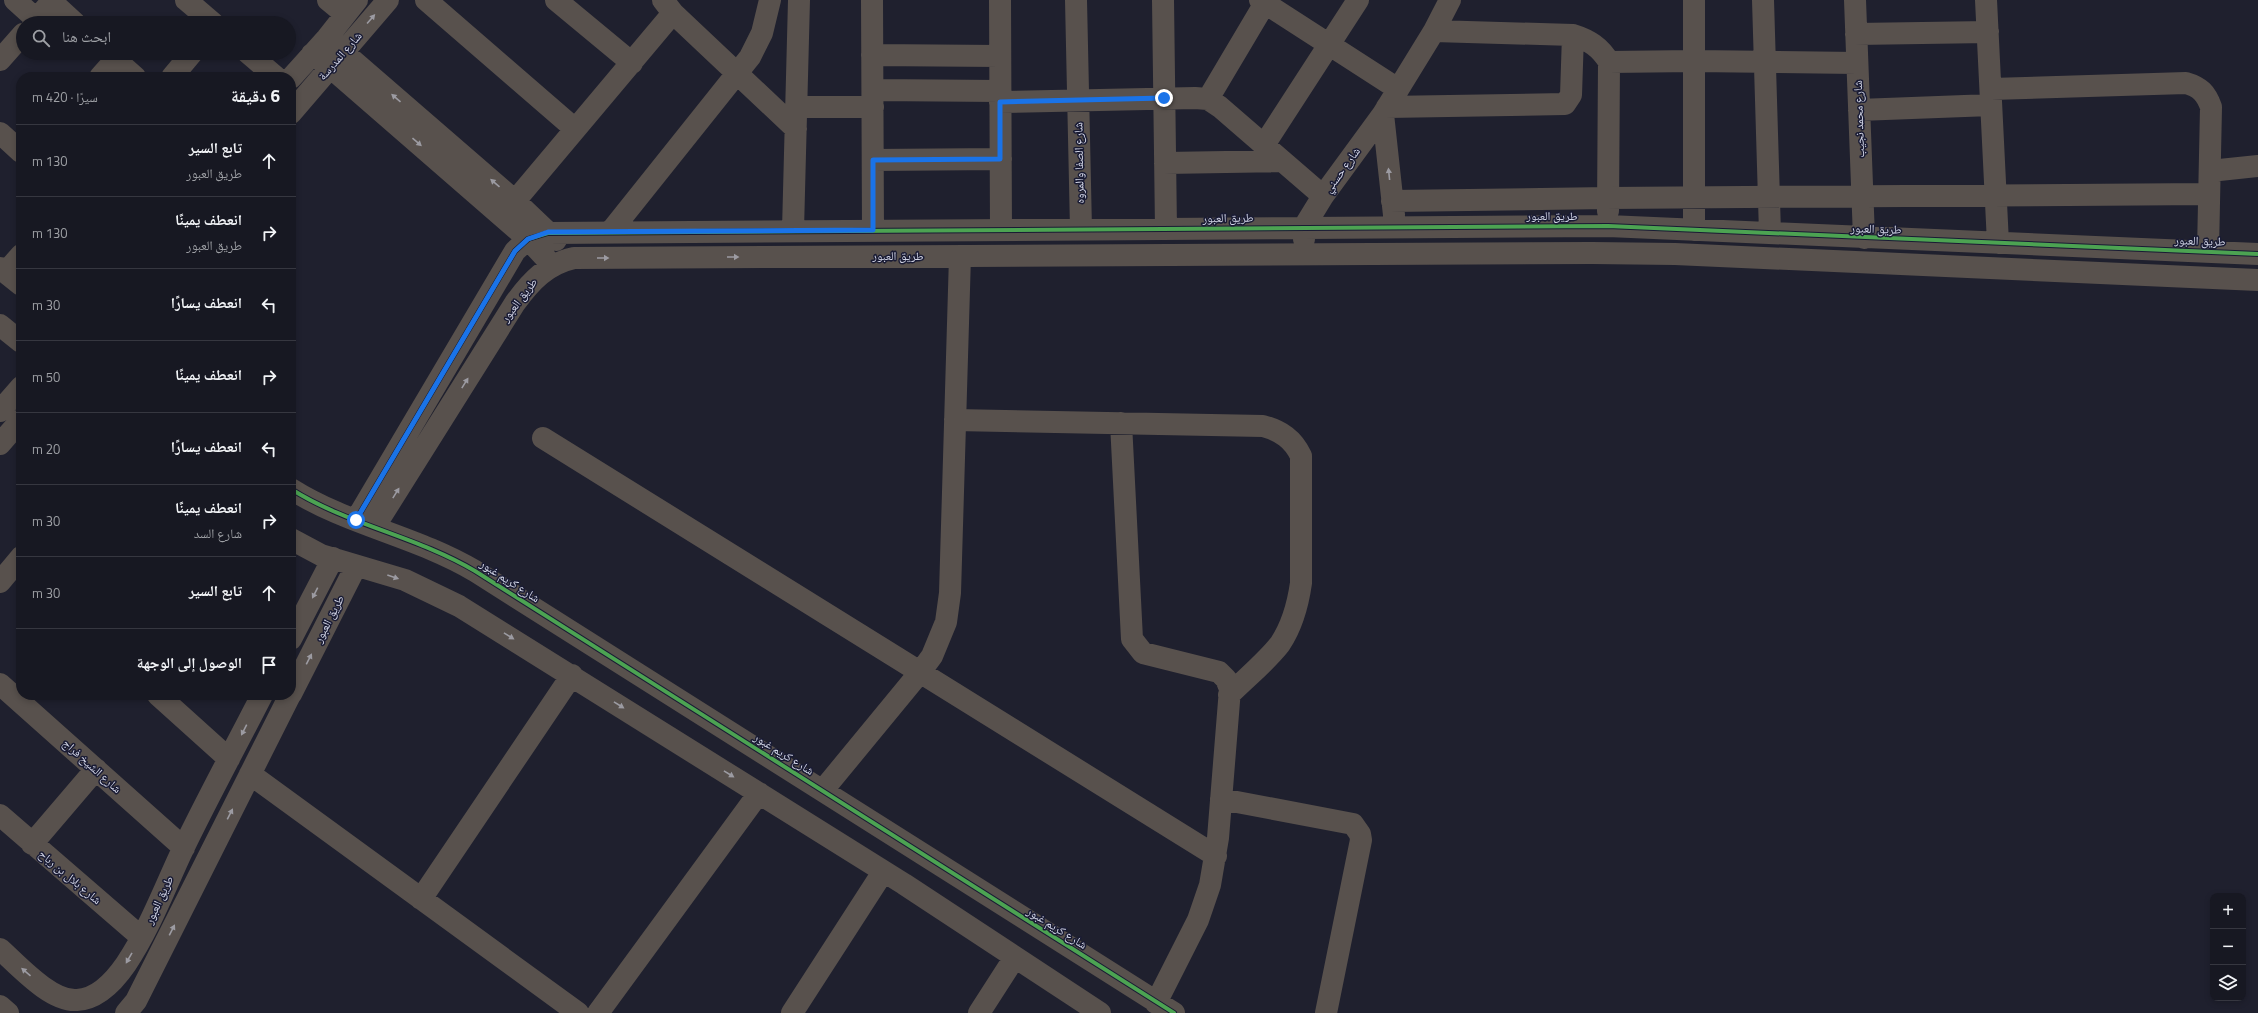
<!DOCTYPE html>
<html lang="ar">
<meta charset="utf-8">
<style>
:root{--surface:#171822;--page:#20212a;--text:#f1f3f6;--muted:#9ea0a5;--line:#363740}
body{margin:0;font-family:"Titillium Web","Noto Naskh Arabic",sans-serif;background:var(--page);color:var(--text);direction:rtl}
.controls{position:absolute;right:12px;bottom:12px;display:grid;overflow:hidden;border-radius:8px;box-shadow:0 2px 6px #0003}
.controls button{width:36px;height:36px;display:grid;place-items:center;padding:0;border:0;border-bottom:1px solid var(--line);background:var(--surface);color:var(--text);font:20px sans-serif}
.stop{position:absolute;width:12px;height:12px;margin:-9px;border:3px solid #1a73e8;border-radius:50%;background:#fff}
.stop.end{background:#1a73e8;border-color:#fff;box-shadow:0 1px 4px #0008}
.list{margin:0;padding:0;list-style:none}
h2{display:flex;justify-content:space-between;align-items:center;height:52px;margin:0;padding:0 16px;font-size:17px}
h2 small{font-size:13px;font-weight:400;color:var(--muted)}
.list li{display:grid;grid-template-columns:26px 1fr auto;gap:12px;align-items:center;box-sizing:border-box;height:72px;padding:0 16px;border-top:1px solid var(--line)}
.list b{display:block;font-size:15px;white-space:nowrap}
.list p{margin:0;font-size:13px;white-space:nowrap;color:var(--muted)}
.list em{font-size:13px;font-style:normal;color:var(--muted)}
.icon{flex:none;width:22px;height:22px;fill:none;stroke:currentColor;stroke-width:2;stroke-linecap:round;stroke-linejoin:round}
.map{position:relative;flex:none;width:2258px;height:1013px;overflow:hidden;direction:ltr}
.search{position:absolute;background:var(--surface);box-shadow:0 2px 6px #0003;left:16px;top:16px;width:280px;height:44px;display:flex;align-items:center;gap:10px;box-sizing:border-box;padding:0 14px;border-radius:22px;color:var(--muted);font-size:15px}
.panel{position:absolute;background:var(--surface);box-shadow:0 2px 6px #0003;left:16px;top:72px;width:280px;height:628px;border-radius:16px;direction:rtl}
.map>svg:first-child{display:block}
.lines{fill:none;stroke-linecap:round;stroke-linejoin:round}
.minor{stroke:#58514d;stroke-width:22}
.cycleway-casing{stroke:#191b34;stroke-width:6}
.cycleway{stroke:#4ca352;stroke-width:4}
.oneway{fill:#9c9ba2}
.route{stroke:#1a73e8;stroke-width:5}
.labels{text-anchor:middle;stroke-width:3;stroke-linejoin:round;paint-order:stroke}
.street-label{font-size:12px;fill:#d4d7e8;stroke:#191b34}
</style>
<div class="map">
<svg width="2258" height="1013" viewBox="0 0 2258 1013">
<rect width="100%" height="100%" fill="#1f202e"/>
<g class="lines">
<path class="minor" d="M15,0L36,19
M186,0L213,23
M328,0L345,14
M426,0L575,129
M556,0L632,63
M663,0L673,13L796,129
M872,0L873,230
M1000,0L1001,229
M1076,0L1081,229
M1163,0L1166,229
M1260,0L1398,89
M1763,0L1770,233
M1855,0L1864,238
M1986,0L1998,243
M52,2L75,23
M33,23L53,0
M1434,31L1573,35C1589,40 1600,47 1609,62L1694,61L1857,63
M1856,34L1988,32
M327,38L515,201L556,240
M108,53L135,77
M248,53L276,77
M312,54L330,67L528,239L552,265
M872,55L1000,56
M0,60L23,34
M100,77L115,60
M172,77L192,53
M291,78L327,38L357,0
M1991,89L2186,83C2200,87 2206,93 2211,107L2208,251
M873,90L1000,91
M1208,99L1265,3
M1000,102L1195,98L1208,99L1220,107L1323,196
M797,107H873
M1387,107L1565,104L1571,95L1573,35
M1859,110L1991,105
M291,113L388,0
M1383,114L1394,215
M0,133L21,152
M1264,145L1358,0
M873,160L1001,159
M1165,163L1282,161
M2210,171L2258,166
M515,201L673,13
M1392,201L1608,198L2209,194
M1608,211L1609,62
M793,230L799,0
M1694,230V0
M611,231L750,57L762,33L770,0
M1304,239V227L1323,196L1383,114L1434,31L1450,0
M0,268L21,285
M6,272L21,255
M0,325L21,342
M0,411L21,387
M955,420L1263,426C1281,431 1293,439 1301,456V583C1298,604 1292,626 1280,644C1266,662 1246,678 1229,695
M1121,423L1132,639L1143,653L1219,672L1226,679L1230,689L1218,838L1210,885L1198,920L1156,1003
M543,438L1216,856
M0,444L21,420
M291,489C348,525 416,536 475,571L1174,1013
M356,520L515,251L528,239L548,233L1608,226L2258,254
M375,526L515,303C531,281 547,264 574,258L1592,253L1675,254L2258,280
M291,539L321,555L405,580L459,606L904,884L1100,1013
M0,582L21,557
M291,639L333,558
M0,684L184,848
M291,694L356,566
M158,695L229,759
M250,774L578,1013
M823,790L921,671L932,656L946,622L950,593L960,256
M1221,799L1353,824L1360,834L1361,840L1326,1013
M0,815L141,937
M32,844L96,769
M421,899L572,675
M0,949C19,966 51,1002 77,1000C98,999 115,980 126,964C150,928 165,887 183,849C208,797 236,746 262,695
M0,1006L8,1013
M126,1013L136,1001L290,695
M598,1013L759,793
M792,1013L883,872
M979,1013L1015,957"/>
<g class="cycleway-casing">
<path id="cycleway" d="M291,489C348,525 416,536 475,571L1174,1013
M356,520L515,251L528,239L548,233L1608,226L2258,254"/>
</g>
<use href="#cycleway" class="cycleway"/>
</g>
<defs><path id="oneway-solid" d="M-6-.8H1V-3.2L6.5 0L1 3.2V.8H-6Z"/></defs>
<g class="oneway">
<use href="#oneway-solid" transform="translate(371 19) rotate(-49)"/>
<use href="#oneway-solid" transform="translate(396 98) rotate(-139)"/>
<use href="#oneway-solid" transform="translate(417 142) rotate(41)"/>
<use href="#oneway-solid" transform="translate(1389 174) rotate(-96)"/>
<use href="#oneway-solid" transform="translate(495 183) rotate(-139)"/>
<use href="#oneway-solid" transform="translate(733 257)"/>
<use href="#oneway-solid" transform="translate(603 258)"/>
<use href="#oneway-solid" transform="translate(465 383) rotate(-58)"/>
<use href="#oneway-solid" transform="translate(396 493) rotate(-58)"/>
<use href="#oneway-solid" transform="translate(393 577) rotate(19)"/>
<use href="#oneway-solid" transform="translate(315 593) rotate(117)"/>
<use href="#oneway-solid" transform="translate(509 636) rotate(32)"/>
<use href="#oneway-solid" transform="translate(309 659) rotate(-63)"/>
<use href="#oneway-solid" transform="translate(619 705) rotate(32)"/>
<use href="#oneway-solid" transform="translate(244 730) rotate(117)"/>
<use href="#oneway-solid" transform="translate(729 774) rotate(32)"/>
<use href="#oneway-solid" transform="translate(230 814) rotate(-63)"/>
<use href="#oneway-solid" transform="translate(172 930) rotate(-63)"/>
<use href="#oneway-solid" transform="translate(129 958) rotate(120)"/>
<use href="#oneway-solid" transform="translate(26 972) rotate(-139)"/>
</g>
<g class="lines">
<path class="route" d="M356,520L515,251L528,239L548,232L873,230V160L1000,159V102L1164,98"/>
</g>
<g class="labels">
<g class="street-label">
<text transform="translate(340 56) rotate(-49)" y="4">شارع المدرسة</text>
<text transform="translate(1859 119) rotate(-92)" y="4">شارع محمد نجيب</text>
<text transform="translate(1079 163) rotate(-91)" y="4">شارع الصفا والمروه</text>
<text transform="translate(1342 170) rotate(-54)" y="4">شارع حسني</text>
<text x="1552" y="220">طريق العبور</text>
<text transform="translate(1228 218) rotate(-1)" y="4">طريق العبور</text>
<text transform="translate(1876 229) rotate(2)" y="4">طريق العبور</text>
<text transform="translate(2200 241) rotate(2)" y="4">طريق العبور</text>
<text x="898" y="260">طريق العبور</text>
<text transform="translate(519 300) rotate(-53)" y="4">طريق العبور</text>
<text transform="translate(510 581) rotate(33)" y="4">شارع كريم غبور</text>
<text transform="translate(329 619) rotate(-63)" y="4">طريق العبور</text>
<text transform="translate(784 754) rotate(32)" y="4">شارع كريم غبور</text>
<text transform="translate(92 766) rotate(42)" y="4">شارع الشيخ فراج</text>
<text transform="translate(70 877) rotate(40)" y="4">شارع بلال بن رباح</text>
<text transform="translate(159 900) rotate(-65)" y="4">طريق العبور</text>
<text transform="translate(1057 928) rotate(32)" y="4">شارع كريم غبور</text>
</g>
</g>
</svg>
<div class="controls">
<button>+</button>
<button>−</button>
<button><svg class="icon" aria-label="layers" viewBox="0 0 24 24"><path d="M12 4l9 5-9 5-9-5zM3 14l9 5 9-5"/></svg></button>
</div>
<div class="stop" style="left:356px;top:520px"></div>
<div class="stop end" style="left:1164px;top:98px"></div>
<div class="search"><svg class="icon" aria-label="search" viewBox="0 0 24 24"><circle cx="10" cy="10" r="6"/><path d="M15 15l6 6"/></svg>ابحث هنا</div>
<section class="panel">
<h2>6 دقيقة<small>سيرًا · 420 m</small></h2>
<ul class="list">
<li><svg class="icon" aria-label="ahead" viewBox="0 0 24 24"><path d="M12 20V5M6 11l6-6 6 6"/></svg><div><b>تابع السير</b><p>طريق العبور</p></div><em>130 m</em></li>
<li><svg class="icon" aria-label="right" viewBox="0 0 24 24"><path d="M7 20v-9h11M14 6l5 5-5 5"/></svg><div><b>انعطف يمينًا</b><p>طريق العبور</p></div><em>130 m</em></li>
<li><svg class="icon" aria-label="left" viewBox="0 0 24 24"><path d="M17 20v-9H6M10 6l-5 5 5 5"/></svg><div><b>انعطف يسارًا</b></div><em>30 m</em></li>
<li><svg class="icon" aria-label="right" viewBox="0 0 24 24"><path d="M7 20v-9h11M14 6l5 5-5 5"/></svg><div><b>انعطف يمينًا</b></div><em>50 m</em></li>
<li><svg class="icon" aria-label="left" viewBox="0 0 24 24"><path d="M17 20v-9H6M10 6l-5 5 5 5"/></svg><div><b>انعطف يسارًا</b></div><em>20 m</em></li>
<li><svg class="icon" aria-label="right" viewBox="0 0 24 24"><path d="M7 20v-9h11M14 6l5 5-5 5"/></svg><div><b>انعطف يمينًا</b><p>شارع السد</p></div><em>30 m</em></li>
<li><svg class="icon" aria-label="ahead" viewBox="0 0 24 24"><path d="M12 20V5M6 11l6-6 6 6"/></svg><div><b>تابع السير</b></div><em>30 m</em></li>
<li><svg class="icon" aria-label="arrive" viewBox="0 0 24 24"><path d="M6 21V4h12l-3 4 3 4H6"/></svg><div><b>الوصول إلى الوجهة</b></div></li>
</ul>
</section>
</div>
